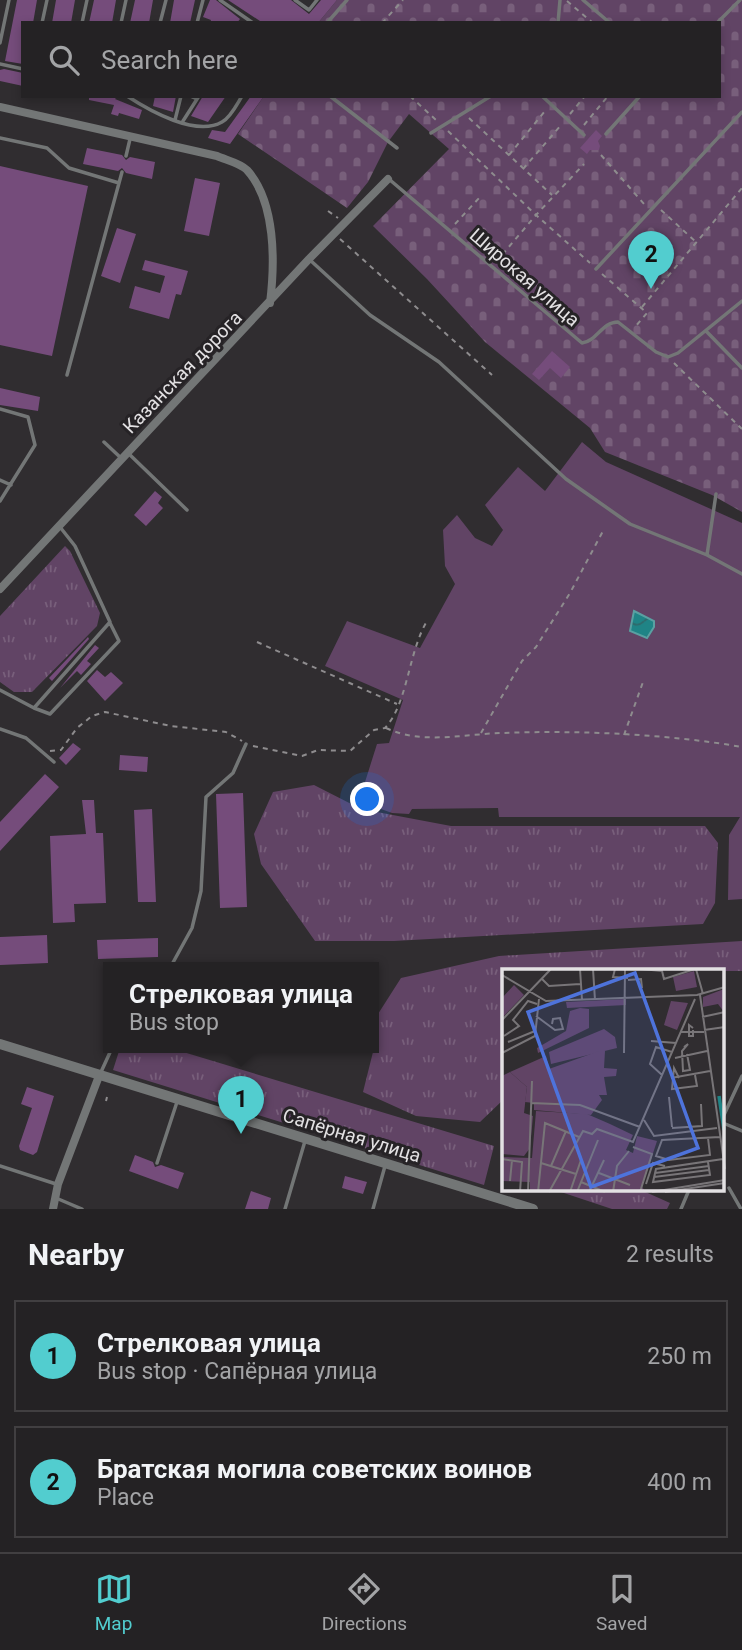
<!DOCTYPE html>
<meta charset="utf-8">
<style>
:root{--surface:#242224;--page:#302f31;--text:#f1f3f6;--muted:#a3a4a6;--line:#413f41;--accent:#52cdcf}
body{margin:0;font-family:Roboto,sans-serif;background:var(--page);color:var(--text)}
.you{position:absolute;left:368px;top:800px;width:24px;height:24px;margin:-18px;border:5px solid #fff;border-radius:50%;background:#1a73e8;box-shadow:0 0 0 10px #1a73e833}
.badge{display:grid;place-items:center;width:46px;height:46px;border-radius:50%;background:var(--accent);color:#111;font-size:23px;font-weight:700}
.pin{position:absolute;translate:-50% -58px;filter:drop-shadow(0 2px 4px #0008)}
.pin::after{content:'';position:absolute;top:37px;width:24px;height:21px;background:inherit;clip-path:polygon(0 0,100% 0,50% 100%)}
.popup{position:absolute;left:103px;top:962px;width:276px;height:91px;box-sizing:border-box;display:grid;place-content:center;border-radius:0px;background:var(--surface);filter:drop-shadow(0 2px 5px #0005);font-size:23px;white-space:nowrap;color:var(--muted)}
.popup b{font-size:26px;color:var(--text)}
.popup::after{content:'';position:absolute;left:50%;top:100%;margin-left:-14px;border:14px solid transparent;border-top-color:var(--surface)}
.list{margin:0;padding:0;list-style:none}
h2{display:flex;justify-content:space-between;align-items:center;height:91px;margin:0;padding:0 28px;font-size:30px}
h2 small{font-size:23px;font-weight:400;color:var(--muted)}
.list li{display:grid;grid-template-columns:46px 1fr auto;gap:21px;align-items:center;box-sizing:border-box;height:112px;margin:0 14px 14px;padding:0 14px;border:2px solid var(--line);border-radius:0px}
.list b{display:block;font-size:26px;white-space:nowrap}
.list p{margin:0;font-size:23px;white-space:nowrap;color:var(--muted)}
.list em{font-size:23px;font-style:normal;color:var(--muted)}
.icon{flex:none;width:38px;height:38px;fill:none;stroke:currentColor;stroke-width:2;stroke-linecap:round;stroke-linejoin:round}
.map{position:relative;flex:none;width:742px;height:1209px;overflow:hidden}
.search{position:absolute;background:var(--surface);box-shadow:0 4px 10px #0003;left:21px;right:21px;top:21px;height:77px;display:flex;align-items:center;gap:18px;box-sizing:border-box;padding:0 24px;border-radius:0px;color:var(--muted);font-size:26px}
.sheet{height:343px;background:var(--surface)}
nav{display:flex;justify-content:space-around;align-items:center;box-sizing:border-box;height:98px;border-top:2px solid var(--line);background:var(--surface);font-size:19px;color:var(--muted)}
nav a{display:grid;justify-items:center;gap:4px}
nav .on{color:var(--accent)}
.map>svg:first-child{display:block}
.grass{fill:url(#grass-tufts)}
.cemetery{fill:url(#cemetery-stones)}
.garden{fill:#614465}
.water{fill:url(#water-waves);stroke:#5aa0a2;stroke-width:2}
.building{fill:#754c7b}
.lines{fill:none;stroke-linecap:round;stroke-linejoin:round}
.path{stroke:#8e8c8e;stroke-width:2;stroke-dasharray:5 5;stroke-linecap:butt}
.service{stroke:#737676;stroke-width:3.5}
.minor{stroke:#737676;stroke-width:8}
.tertiary{stroke:#737676;stroke-width:10}
.labels{text-anchor:middle;stroke-width:6;stroke-linejoin:round;paint-order:stroke}
.street-label{font-size:19px;fill:#e3e1e3;stroke:#262326}
.inset-river{fill:none;stroke:#1f8486;stroke-width:3.5}
.inset-road{fill:none;stroke:#787578;stroke-width:2}
.view{fill:#4e73db;fill-opacity:0.15;stroke:#4e73db;stroke-width:3.5}
.inset-edge{fill:none;stroke:#e3e1e3;stroke-width:3.5}
</style>
<div class="map">
<svg width="742" height="1209" viewBox="0 0 742 1209">
<defs>
<pattern id="grass-tufts" width="24" height="20" patternUnits="userSpaceOnUse" patternTransform="scale(1.75)"><rect width="24" height="20" fill="#614465"/><path d="M3 7l-1-3M5 7V3M7 7l1-3M15 17l-1-3M17 17v-4M19 17l1-3" fill="none" stroke="#785f7b"/></pattern>
<pattern id="cemetery-stones" width="16" height="16" patternUnits="userSpaceOnUse" patternTransform="scale(1.75)"><rect width="16" height="16" fill="#614465"/><path d="M2 7V4a2 2 0 0 1 4 0v3zM10 15v-3a2 2 0 0 1 4 0v3z" fill="#785f7b"/></pattern>
<pattern id="water-waves" width="16" height="10" patternUnits="userSpaceOnUse" patternTransform="scale(1.75)"><rect width="16" height="10" fill="#1f8486"/><path d="M0 5q4-4 8 0t8 0" fill="none" stroke="#2e6a6c"/></pattern>
</defs>
<rect width="100%" height="100%" fill="#302d30"/>
<path class="grass" d="M65,546L70,551L100,613L97,626L32,692H14L0,682V616Z
M314,785L361,809L451,826H705L718,843L715,903L703,924L394,941H315L261,864L254,834L273,792Z
M742,941V971H504V1099L480,1122L416,1116L363,1092L374,1048L378,1014L401,978L499,956Z
M120,1048H170L494,1146L484,1185L113,1070Z
M555,1190H641L670,1203L667,1209H612Z"/>
<path class="cemetery" d="M337,0H742V512L712,495L605,452L590,428L485,342L427,279L373,226L449,149L409,114L388,142L368,182L347,208L238,134L264,96H719V23H318Z"/>
<path class="garden" d="M582,442L606,462L742,523V899L728,900L729,835L740,817H499L498,808L412,809L409,814L392,813L359,801L377,744L389,743L403,700L325,666L347,621L420,648L455,584L445,566L443,530L457,515L475,538L492,546L503,530L485,505L518,467L545,491Z"/>
<path class="water" d="M634,611L654,621V627L647,638L630,631Z"/>
<path class="building" d="M17,0H37L33,23H23V64L5,61Z
M56,0H75L71,23H52Z
M94,0H116L112,23H89Z
M135,0H153L149,23H130Z
M174,0H195L190,23H170Z
M210,0H216L240,19L237,23H210L211,20L203,17Z
M228,0H291L309,14L321,0H337L318,23H263Z
M4,69L23,73V86L0,81V70Z
M89,96H116L114,105L115,99L142,110L139,119L119,113L118,116L111,114L114,105L89,100Z
M155,96H176L173,112L153,106Z
M203,96H226L208,122L191,116Z
M251,96H264L230,144L208,138L212,130L225,132Z
M596,130L602,136L598,141L600,146L599,150H590L587,154L580,148Z
M87,148L122,155L126,160L130,157L155,162L152,179L126,173L122,168L118,171L83,164Z
M0,166L88,186L52,356L0,345Z
M195,178L220,183L209,236L184,231Z
M117,228L136,234L120,283L101,276Z
M145,260L188,271L181,295L176,294L169,319L129,308L135,286L160,293L165,276L142,270Z
M552,351L570,367L561,378L550,368L539,380L532,374Z
M0,388L40,397L38,411L0,405Z
M155,491L162,497L158,503L163,508L146,526L134,515Z
M88,637L89,639L52,681L49,678Z
M95,645L99,648L87,661L91,664L81,675L77,671L60,688Z
M97,670L105,677L111,672L123,683L105,701L87,681Z
M73,743L81,749L66,765L59,758Z
M120,755L148,757L147,772L119,770Z
M45,774L59,787L0,851V822Z
M243,793L247,907L220,908L216,794Z
M82,800H94L96,833H103L106,903L74,904L75,922L53,923L50,836L86,834Z
M152,809L156,902H138L134,810Z
M47,935L48,963L0,965V937Z
M158,938V957L98,959L97,940Z
M27,1087L54,1096L37,1152L33,1155L20,1150L19,1146L32,1108L21,1104Z
M135,1155L153,1162L155,1167L161,1165L184,1173L178,1189L129,1171Z
M345,1176L367,1182L363,1194L342,1188Z
M251,1191L271,1198L268,1209H245Z"/>
<g class="lines">
<path class="path" d="M567,1L593,23
M382,23L403,0
M410,96L436,120
M570,114L585,96
M469,118L552,195
M584,125L608,96
M448,131L536,215L584,164
M509,155L545,111
M601,155L645,205
M523,169L562,124
M661,210L696,242
M328,211L338,218
M455,224L480,197
M340,239L492,375
M496,262L536,215L590,263
M602,274L647,313L635,327
M642,307L742,188
M674,363L742,429
M257,642L397,704
M386,728C422,745 464,734 502,733C577,730 668,734 742,747
M481,733L522,661L536,647L570,593L603,531
M624,735L643,682
M253,746L302,756L318,750L350,751L374,730L385,728C408,703 408,653 427,621
M50,751L61,750L77,728L92,716L105,712L171,726L226,732L242,741
M106,1101L107,1097"/>
<path class="service" d="M220,0L253,23
M295,0L309,10L317,0
M583,0L610,23
M42,23L47,0
M82,23L87,0
M121,23L126,0
M160,23L166,0
M197,23L203,0
M327,23L347,0
M558,23L560,0
M717,23L740,0
M0,43L9,0
M0,64L23,69
M127,96C150,111 196,137 222,122C231,117 237,104 242,96
M190,96L197,99
M330,96L397,148
M542,96L584,135
M175,120L181,96
M183,121L199,96
M431,133L491,96
M606,134L640,96
M0,138L47,148L69,168L119,183
M126,156L130,139
M390,180L582,343C597,341 602,322 618,322L656,352L668,357L678,353L742,301
M310,260L370,315L439,362L566,479L630,524L707,555L742,574
M596,269L742,112
M706,331L742,368
M67,375L122,172
M0,409L28,417L35,445L0,501
M104,442L121,458
M128,453L187,510
M0,480L11,485
M707,555L716,494
M0,690L34,708L110,622L75,546L60,527
M34,708L50,714L119,641L110,623
M0,729L26,738L54,762
M170,968L192,928L201,891L206,797L233,773L246,744
M101,1072L112,1048
M723,1117L742,1076
M723,1123L742,1131
M157,1163L177,1102
M0,1166L56,1184
M729,1188L741,1209
M56,1198L82,1209
M285,1209L305,1141
M373,1209L385,1166
M681,1209L689,1190"/>
<path class="minor" d="M0,107L217,156C226,160 240,163 247,170C276,202 275,263 270,303
M0,589L309,259L388,179
M53,1209L58,1184L99,1076"/>
<path class="tertiary" d="M0,1044L533,1209"/>
</g>
<g class="labels">
<g class="street-label">
<text transform="translate(525 277) rotate(41)" y="7">Широкая улица</text>
<text transform="translate(182 372) rotate(-46)" y="7">Казанская дорога</text>
<text transform="translate(352 1135) rotate(17)" y="7">Сапёрная улица</text>
</g>
</g>
<g transform="translate(502 969)">
<rect width="222" height="222" fill="#302d30"/>
<path d="M192,2L195,18L174,22L171,8ZM12,16L22,26L0,49V29ZM222,20V43L216,35L201,38V28ZM124,30V36L65,39L64,33ZM169,32L186,34L175,61L162,56ZM78,39L87,40V59L36,84L35,79L64,62L68,42ZM102,60L113,68L115,79L49,95L47,83ZM8,103L25,118L22,144L31,147L28,179L22,187L0,185V107Z" fill="#614465"/>
<path d="M34,142L85,145L108,155L131,166L124,181L131,184L135,167L155,172L140,218L143,222H28V213L0,212V188L30,189Z" fill="#614465"/>
<path d="M97,82H103L102,99L115,100L114,107L102,108L105,126H97L100,131L89,146L32,141V134L23,133L25,118L8,103L44,87L47,100Z" fill="#614465"/>
<path class="inset-river" d="M217,127L222,161"/>
<path class="inset-road" d="M78,0L80,31M91,0L93,31M113,0L111,8L126,9M139,0L160,2L162,10L193,0M194,0L201,25M0,6L44,32L195,26L223,18M40,10L47,17L78,15M126,11L139,10L140,19M198,26L223,200M34,47L53,61L61,60L58,49L51,50L50,55M200,48L223,43M0,51L49,0M191,59L187,56V67H191V61M202,61L223,58M179,63H202M2,67L17,57L11,51L26,32L35,35M149,72L174,74M6,73L33,62M182,78L186,75L180,82L181,102L188,101L185,85M0,84L33,67L37,30M122,84L123,0M173,89L205,82M160,106L148,95L154,78L170,83M169,109L208,102M177,109L172,99L170,120L195,117L193,106M167,128L170,158M29,134L78,136L138,158M142,151L152,167L215,159M170,159L200,157L199,135M206,169L208,186L167,191L154,187L160,171L218,168M131,178L150,185L138,223M0,190L20,193L18,223M206,193L208,206L151,213L154,200L221,190M39,194L74,205M49,197L64,162M97,204L128,216M153,204L207,197M152,208L207,201M8,212L10,191M79,213L103,223M144,215L151,194L163,197M26,223L30,112M36,223L43,154L77,168M47,223L81,162L90,165L95,160L131,173L193,30M68,223L79,191M75,223L96,171M87,223L102,191M111,223L115,197L127,182M150,223L223,211M163,223L223,214"/>
<path class="view" d="M133,4L196,179L89,218L26,43Z"/>
<rect width="222" height="222" class="inset-edge"/>
</g>
</svg>
<div class="you"></div>
<div class="pin badge" style="left:241px;top:1134px">1</div>
<div class="popup"><b>Стрелковая улица</b>Bus stop</div>
<div class="pin badge" style="left:651px;top:289px">2</div>
<div class="search"><svg class="icon" aria-label="search" viewBox="0 0 24 24"><circle cx="10" cy="10" r="6"/><path d="M15 15l6 6"/></svg>Search here</div>
</div>
<section class="sheet">
<h2>Nearby<small>2 results</small></h2>
<ul class="list">
<li><span class="badge">1</span><div><b>Стрелковая улица</b><p>Bus stop · Сапёрная улица</p></div><em>250 m</em></li>
<li><span class="badge">2</span><div><b>Братская могила советских воинов</b><p>Place</p></div><em>400 m</em></li>
</ul>
</section>
<nav>
<a class="on"><svg class="icon" aria-label="map" viewBox="0 0 24 24"><path d="M3 6l6-2 6 2 6-2v14l-6 2-6-2-6 2zM9 4v14M15 6v14"/></svg>Map</a>
<a><svg class="icon" aria-label="directions" viewBox="0 0 24 24"><path d="M12 3l9 9-9 9-9-9zM9 14v-3h6M13 9l2 2-2 2"/></svg>Directions</a>
<a><svg class="icon" aria-label="saved" viewBox="0 0 24 24"><path d="M7 4h10v16l-5-4-5 4z"/></svg>Saved</a>
</nav>
